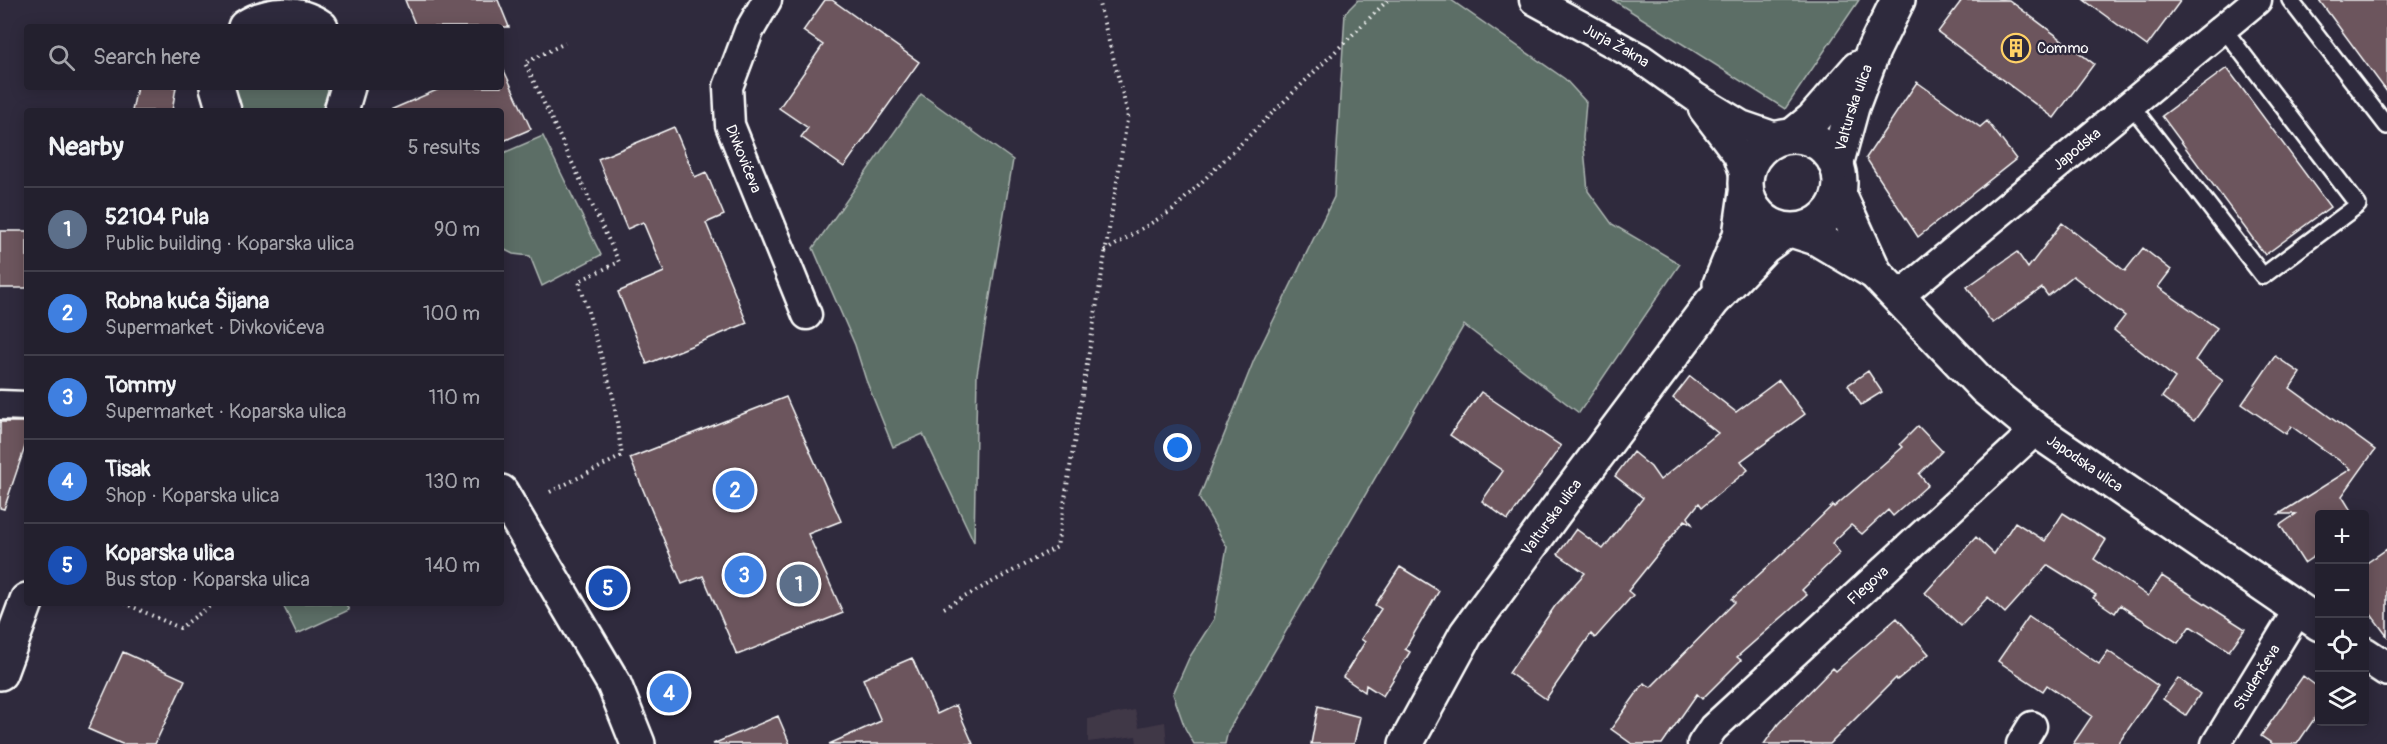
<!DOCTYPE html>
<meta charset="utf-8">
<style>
:root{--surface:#23202e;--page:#2b2836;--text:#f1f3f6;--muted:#a3a3aa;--line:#403e4a;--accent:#ea580c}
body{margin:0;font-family:Pangolin,sans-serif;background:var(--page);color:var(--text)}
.controls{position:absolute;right:18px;bottom:18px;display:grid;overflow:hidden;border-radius:6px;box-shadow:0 3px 15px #0003}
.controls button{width:54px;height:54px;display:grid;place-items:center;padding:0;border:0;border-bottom:2px solid var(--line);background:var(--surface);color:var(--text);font:30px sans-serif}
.you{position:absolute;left:1178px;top:448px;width:21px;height:21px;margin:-15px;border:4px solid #fff;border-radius:50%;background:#1a73e8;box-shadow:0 0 0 9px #1a73e833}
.badge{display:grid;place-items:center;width:39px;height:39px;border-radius:50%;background:var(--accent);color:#fff;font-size:20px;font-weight:700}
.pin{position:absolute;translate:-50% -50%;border:3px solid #fff;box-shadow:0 2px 6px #0006}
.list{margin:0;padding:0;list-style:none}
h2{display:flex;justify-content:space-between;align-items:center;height:78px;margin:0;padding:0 24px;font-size:26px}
h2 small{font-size:20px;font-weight:400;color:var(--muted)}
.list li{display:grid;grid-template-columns:39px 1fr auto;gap:18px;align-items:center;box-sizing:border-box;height:84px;padding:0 24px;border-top:2px solid var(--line)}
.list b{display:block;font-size:22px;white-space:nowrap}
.list p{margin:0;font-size:20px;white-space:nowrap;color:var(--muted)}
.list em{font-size:20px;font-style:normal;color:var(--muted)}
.icon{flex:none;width:33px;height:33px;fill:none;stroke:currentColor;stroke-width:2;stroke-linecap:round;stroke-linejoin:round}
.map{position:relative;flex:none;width:2387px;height:744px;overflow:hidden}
.search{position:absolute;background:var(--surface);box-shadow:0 3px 15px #0003;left:24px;top:24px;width:480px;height:66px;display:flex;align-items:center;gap:15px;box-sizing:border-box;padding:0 21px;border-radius:6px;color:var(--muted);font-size:22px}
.panel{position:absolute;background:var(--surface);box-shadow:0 3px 15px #0003;left:24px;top:108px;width:480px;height:498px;border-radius:6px}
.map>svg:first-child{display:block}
.built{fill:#413747}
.green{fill:#5b6e66;stroke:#adb6b2;stroke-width:1.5}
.building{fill:#6c555d;stroke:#fff;stroke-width:1.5}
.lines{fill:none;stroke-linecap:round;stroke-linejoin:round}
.lane-casing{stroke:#fff;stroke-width:20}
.street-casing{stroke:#fff;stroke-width:33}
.secondary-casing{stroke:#fff;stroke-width:38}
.path{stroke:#fff;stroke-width:4;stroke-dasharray:1.5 4.5;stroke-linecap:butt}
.lane{stroke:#2f2a3d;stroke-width:15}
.street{stroke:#2f2a3d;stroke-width:28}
.secondary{stroke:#2f2a3d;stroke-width:33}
.labels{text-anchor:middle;stroke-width:4.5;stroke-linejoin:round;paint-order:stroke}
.street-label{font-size:15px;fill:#fff;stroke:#2f2a3d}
.poi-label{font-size:15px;fill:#fff;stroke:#2f2a3d;text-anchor:start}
</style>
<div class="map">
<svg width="2387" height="744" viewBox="0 0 2387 744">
<rect width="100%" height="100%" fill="#2f2a3d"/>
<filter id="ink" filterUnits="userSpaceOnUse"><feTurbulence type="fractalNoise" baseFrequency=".0167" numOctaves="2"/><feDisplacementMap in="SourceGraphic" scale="12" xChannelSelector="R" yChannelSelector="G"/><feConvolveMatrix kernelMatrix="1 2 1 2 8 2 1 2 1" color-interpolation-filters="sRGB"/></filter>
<g filter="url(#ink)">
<path class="built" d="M1135,710L1139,727L1165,722L1167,744H1137L1136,736L1088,742V719Z"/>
<path class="green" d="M1358,0H1451L1565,79L1586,102L1583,138L1588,191L1612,224L1680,264L1579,413L1464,325L1228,731L1225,744H1194L1185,728L1173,694L1189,658L1214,619L1227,547L1199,498L1254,360L1334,197L1345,13Z
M1613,0H1859L1785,109Z
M234,87H330V93L322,111H243L236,99Z
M921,94L1013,160L977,374L974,542L923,434L893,447L866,380L855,345L813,248Z
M543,136L601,255L542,286L530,256L513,254L501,248V154Z
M282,603H345L349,610L297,634Z"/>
<path class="building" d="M405,0H498L509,27H416Z
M825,0H832L919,62L844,167L801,137L808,128L779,108L823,45L803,31Z
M1962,0H2009L2094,64L2054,118L1938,32Z
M2084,0H2181L2147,46Z
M2319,0H2387V92Z
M501,64L531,129L501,142V111H388L444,87H501Z
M2227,68L2330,207L2265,255L2162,116Z
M1917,82L1980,127L1987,121L2016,159L1918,237L1866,158Z
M137,87H176L172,111H132Z
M674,127L695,177L706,172L724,215L706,223L747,323L647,364L618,292L664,272L643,222L627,229L598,159Z
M2062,223L2125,271L2143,248L2171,270L2158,287L2217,328L2195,360L2223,381L2194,421L2162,397L2175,378L2114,330L2125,316L2073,276L2048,296L2042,288L1993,323L1989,319L1967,287L2017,252L2028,268Z
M0,231H27V288H0Z
M2275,356L2300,373L2290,388L2375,450L2342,496L2353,514H2319V553L2304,563L2280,525L2296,514H2279L2351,469L2291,426L2286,434L2242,404Z
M1868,371L1882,392L1861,405L1848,385Z
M1690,376L1736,412L1779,380L1805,414L1741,461L1748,470L1702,507L1699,503L1688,517L1692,524L1685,520L1628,591L1633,595L1595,638L1591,634L1546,699L1509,673L1555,606L1585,573L1558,554L1576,529L1603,549L1643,498L1615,476L1633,452L1651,467L1660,480L1718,433L1673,398Z
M1481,392L1561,446L1508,520L1482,501L1503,471L1450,435Z
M786,397L841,521L808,534L843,613L737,655L703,576L682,584L630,458Z
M0,422H27V441L4,509L0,508Z
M1918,426L1942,451L1919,474L1928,485L1893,516L1888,510L1862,534L1851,525L1832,543L1840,553L1802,590L1807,595L1737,657L1741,660L1702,699L1697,694L1662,744H1632L1611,729L1644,683L1651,687L1735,602L1732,599L1796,541L1833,505L1834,507L1903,447L1900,444Z
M2063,513L2106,540L2094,559L2148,596L2162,576L2245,629L2229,651L2190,626L2178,643L2120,605L2115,613L2093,598L2096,595L2048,565L2005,613L1988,597L1961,626L1925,593L1976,537L1994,554L2015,522L2045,541Z
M2387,549V636L2364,605V565Z
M1400,567L1439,591L1405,649L1410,652L1383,696L1366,685L1365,692L1343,677L1365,642L1361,639L1381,609L1375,605Z
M2029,616L2099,664L2108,651L2158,686L2118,744H2073L2092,716L2047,685L2043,691L1998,661Z
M1897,618L1929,654L1897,680L1896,678L1830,744H1764L1778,724L1833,668L1836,671Z
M123,652L185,680L155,744H122L88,729Z
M912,658L937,714L956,705L973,744H829L881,721L863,679Z
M2303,676L2319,688V712L2297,744H2273L2261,736Z
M2178,678L2200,694L2186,715L2163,699Z
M1318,706L1360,717L1354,744H1311Z
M778,716L790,744H713Z"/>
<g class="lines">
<g class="lane-casing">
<path id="lane" d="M2290,0L2387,126
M2131,105L2263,276L2358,205L2223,28"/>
</g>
<g class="street-casing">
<g id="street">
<path id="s1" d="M767,0L749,31L728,87L730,125L807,315"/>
<path id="s2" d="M1534,0L1640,58L1695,97L1741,125L1779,138"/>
<path d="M1703,109L1738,155L1746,179"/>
<path id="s3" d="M1898,297L2257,0"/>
<path d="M0,405L27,406"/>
<path id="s4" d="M1702,744L1713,728L2036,430"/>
<path d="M2021,744L2032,726"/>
<path id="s5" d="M2216,744L2298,610"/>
</g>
</g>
<g class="secondary-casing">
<g id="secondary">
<path d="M245,27C269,12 297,11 321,27"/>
<path d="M217,87L224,111"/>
<path d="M341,111L348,87"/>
<circle cx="1793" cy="183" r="47"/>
<path d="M1792,136L1813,119L1858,68"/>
<path id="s6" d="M1836,165L1852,107L1873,51L1898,0"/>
<path d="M1839,194L1875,273"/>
<path id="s7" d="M1794,231L1816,238L1875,273L1985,388L2036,430L2320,624"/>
<path d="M1720,284L1740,235L1746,193"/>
<path d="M501,492L614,684L638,744"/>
<path d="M2364,654L2387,669"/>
<path d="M0,673L27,600"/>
<path id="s8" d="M1406,744L1466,634L1566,497L1712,302L1764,247L1786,231"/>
</g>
</g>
<path class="path" d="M1105,251L1173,210L1388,0
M550,492L622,456L613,396L579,281L619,262L525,63L565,43
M124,603L180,628L214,603
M944,608L1057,547L1128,114L1098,0"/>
<use href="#lane" class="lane"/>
<use href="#street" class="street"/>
<use href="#secondary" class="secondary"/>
</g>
</g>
<defs>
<g id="building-ring" transform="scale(1.5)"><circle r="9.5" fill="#2f2a3d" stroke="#ffd166" stroke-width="1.5"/><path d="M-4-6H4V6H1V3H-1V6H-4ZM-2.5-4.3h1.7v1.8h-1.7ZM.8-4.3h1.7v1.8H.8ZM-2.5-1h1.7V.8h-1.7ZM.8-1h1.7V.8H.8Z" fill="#ffd166"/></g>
</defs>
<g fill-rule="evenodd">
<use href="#building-ring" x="2016" y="48"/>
</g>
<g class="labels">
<g class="street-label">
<text dy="5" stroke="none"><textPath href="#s2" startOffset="94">Jurja Žakna</textPath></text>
<text dy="5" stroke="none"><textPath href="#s6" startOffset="60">Valturska ulica</textPath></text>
<text dy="5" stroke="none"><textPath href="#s3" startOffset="232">Japodska</textPath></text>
<text dy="5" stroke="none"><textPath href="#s1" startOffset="170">Divkovićeva</textPath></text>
<text dy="5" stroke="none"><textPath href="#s7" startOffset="376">Japodska ulica</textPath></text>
<text dy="5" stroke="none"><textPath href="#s8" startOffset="270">Valturska ulica</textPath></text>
<text dy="5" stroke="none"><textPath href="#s4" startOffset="230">Flegova</textPath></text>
<text dy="5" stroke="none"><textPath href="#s5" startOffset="78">Studenčeva</textPath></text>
</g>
<g class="poi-label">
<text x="2037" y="53">Commo</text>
</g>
</g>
</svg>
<div class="controls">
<button>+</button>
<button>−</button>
<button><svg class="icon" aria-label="locate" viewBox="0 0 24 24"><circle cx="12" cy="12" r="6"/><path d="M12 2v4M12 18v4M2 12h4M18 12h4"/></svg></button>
<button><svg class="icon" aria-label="layers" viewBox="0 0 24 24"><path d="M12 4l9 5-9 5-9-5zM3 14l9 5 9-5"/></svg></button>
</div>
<div class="you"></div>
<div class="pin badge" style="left:799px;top:584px;background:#5c6f8a">1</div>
<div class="pin badge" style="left:735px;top:490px;background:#3f7fe0">2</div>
<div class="pin badge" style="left:744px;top:575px;background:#3f7fe0">3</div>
<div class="pin badge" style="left:669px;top:693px;background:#3f7fe0">4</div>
<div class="pin badge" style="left:608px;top:588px;background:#1a4fb4">5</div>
<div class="search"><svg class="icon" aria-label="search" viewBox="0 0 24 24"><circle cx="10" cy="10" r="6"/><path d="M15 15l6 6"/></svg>Search here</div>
<section class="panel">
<h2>Nearby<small>5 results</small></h2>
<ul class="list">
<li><span class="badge" style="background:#5c6f8a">1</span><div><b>52104 Pula</b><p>Public building · Koparska ulica</p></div><em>90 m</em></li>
<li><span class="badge" style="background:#3f7fe0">2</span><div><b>Robna kuća Šijana</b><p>Supermarket · Divkovićeva</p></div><em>100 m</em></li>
<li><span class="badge" style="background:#3f7fe0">3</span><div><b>Tommy</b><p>Supermarket · Koparska ulica</p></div><em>110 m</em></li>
<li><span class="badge" style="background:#3f7fe0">4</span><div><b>Tisak</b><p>Shop · Koparska ulica</p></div><em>130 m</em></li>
<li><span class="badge" style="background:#1a4fb4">5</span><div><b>Koparska ulica</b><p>Bus stop · Koparska ulica</p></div><em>140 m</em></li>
</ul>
</section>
</div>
